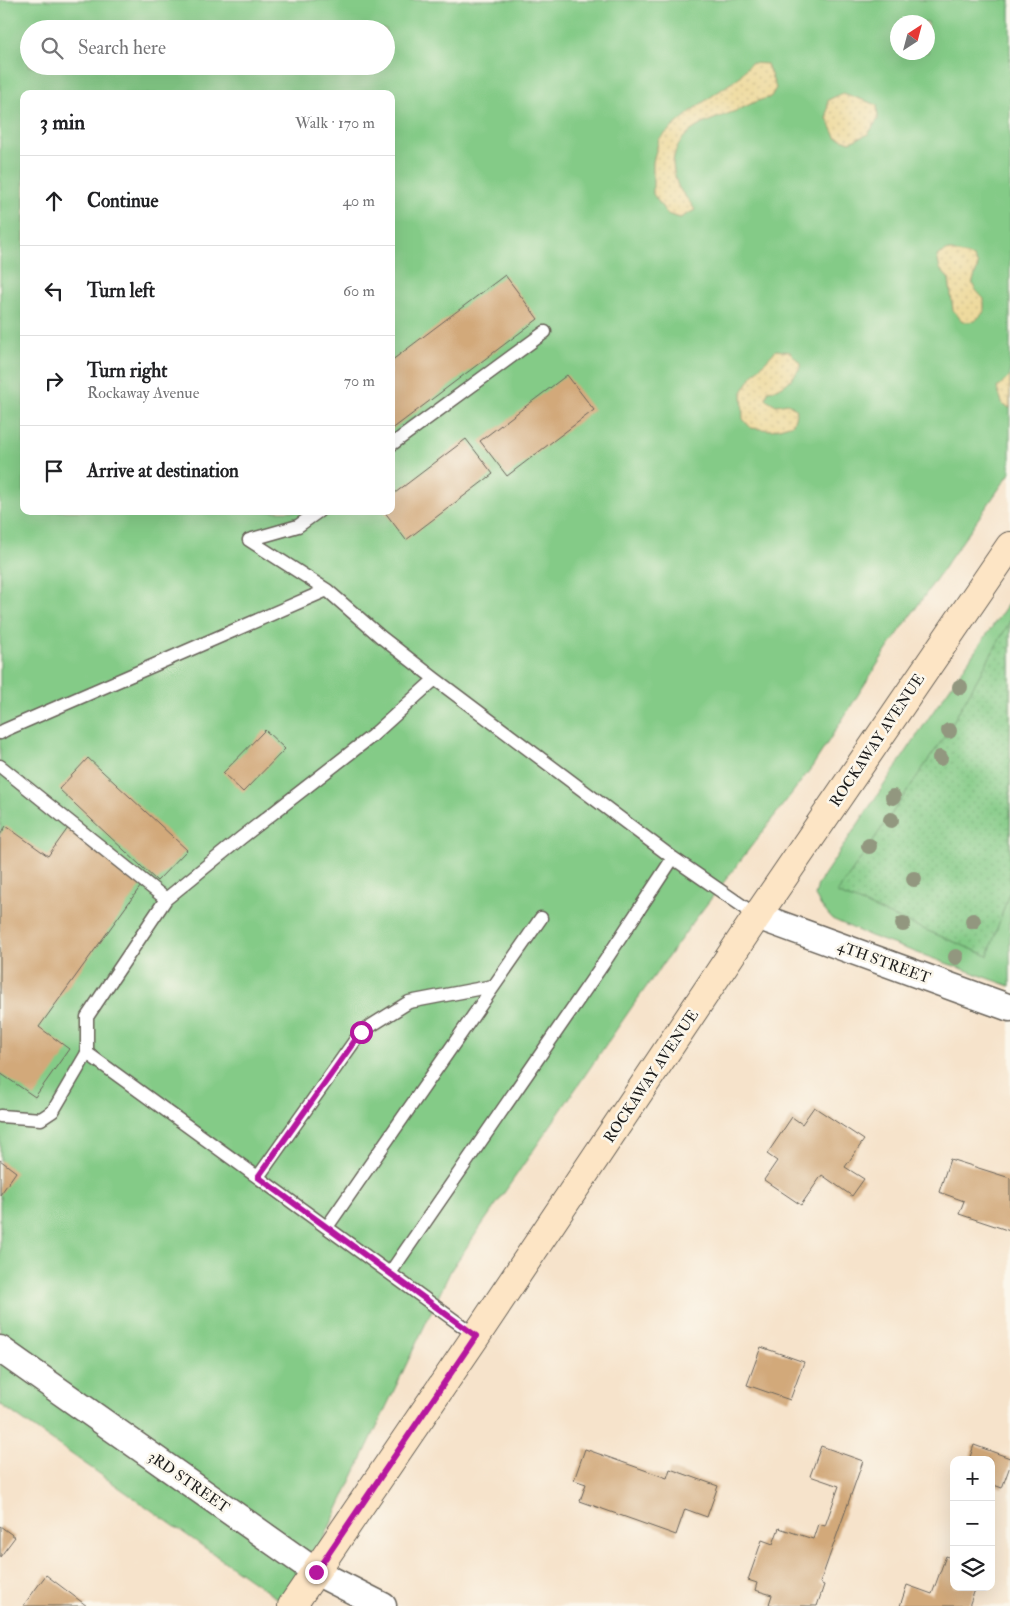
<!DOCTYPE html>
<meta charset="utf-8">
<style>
:root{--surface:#fff;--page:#f2f2f2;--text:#202124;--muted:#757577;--line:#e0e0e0}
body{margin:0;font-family:"IM FELL Double Pica",serif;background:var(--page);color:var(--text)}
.controls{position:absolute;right:15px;bottom:15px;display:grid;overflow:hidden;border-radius:10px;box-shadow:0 5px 20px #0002}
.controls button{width:45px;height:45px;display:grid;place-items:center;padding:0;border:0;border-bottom:1px solid var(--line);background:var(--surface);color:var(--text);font:25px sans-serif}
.compass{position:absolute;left:890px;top:15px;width:45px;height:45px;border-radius:50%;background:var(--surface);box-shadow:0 5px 20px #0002;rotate:36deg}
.stop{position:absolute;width:15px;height:15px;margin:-11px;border:4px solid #b5179e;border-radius:50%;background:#fff}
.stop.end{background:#b5179e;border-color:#fff;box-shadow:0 1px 5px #0008}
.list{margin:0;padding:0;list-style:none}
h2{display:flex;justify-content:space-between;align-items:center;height:65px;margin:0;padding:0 20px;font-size:21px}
h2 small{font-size:16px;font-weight:400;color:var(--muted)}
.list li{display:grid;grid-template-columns:32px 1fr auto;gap:15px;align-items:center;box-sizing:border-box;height:90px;padding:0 20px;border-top:1px solid var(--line)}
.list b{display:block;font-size:19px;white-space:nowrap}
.list p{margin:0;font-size:16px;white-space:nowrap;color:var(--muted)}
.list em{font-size:16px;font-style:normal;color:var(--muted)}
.icon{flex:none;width:28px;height:28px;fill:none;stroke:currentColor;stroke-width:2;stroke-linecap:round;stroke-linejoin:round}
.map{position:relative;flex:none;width:1010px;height:1606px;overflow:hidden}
.search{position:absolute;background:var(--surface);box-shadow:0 5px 20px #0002;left:20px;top:20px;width:375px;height:55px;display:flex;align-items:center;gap:12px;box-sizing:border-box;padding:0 18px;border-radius:28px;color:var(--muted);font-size:19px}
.panel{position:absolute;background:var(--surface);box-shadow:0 5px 20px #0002;left:20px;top:90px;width:375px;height:425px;border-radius:10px}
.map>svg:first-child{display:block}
.green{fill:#84cb87;stroke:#507452;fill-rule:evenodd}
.sand{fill:url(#sand-dots);stroke:#857b5d}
.park{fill:url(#park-dots);stroke:#507452}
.building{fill:#d2a97a}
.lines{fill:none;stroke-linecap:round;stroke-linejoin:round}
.lane-casing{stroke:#686259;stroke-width:15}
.street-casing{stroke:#686259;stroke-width:29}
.secondary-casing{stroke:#686259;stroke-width:30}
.lane{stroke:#fff;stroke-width:12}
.street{stroke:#fff;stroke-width:26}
.secondary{stroke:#fde5c5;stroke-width:28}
.tree{fill:#92977f}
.route{stroke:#b5179e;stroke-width:6}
.labels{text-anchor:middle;stroke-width:5;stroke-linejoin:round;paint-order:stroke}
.street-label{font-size:15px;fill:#1c1c1c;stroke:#fbf7ec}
</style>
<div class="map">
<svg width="1010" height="1606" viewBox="0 0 1010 1606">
<defs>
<pattern id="sand-dots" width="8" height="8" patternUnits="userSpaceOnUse" patternTransform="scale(1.25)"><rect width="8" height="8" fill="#eeda9e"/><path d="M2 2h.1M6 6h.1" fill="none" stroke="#ccba88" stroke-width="1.8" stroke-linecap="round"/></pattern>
<pattern id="park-dots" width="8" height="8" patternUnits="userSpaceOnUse" patternTransform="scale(1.25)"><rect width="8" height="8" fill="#84cb87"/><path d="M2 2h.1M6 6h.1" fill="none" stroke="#71ae74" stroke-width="1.8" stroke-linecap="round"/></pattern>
</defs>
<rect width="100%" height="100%" fill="#fbf7ec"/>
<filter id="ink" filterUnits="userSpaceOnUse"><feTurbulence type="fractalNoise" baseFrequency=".02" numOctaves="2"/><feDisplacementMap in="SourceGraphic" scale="10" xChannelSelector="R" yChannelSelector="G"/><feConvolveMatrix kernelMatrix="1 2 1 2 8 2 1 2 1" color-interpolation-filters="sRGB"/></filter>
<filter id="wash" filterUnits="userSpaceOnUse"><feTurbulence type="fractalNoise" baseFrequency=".0096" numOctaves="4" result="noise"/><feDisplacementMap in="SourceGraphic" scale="20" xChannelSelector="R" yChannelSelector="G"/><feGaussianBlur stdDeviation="1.12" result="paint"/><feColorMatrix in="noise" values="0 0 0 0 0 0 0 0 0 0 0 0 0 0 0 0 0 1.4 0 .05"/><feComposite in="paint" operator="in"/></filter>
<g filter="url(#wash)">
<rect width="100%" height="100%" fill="#f6e3cb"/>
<path class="green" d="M0,0H1010V473L886,651L812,767L694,921L634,1004L451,1270L292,1606H288L0,1404ZM898,22H928V52H898ZM29,29H386V66H29ZM24,94H391V511H24Z
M1010,601V986L870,936L832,919L821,906L815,896L818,884L930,716Z"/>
<path class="sand" d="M751,63L767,64L776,88L770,98C759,99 749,105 738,110C711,121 677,127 673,162C673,168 676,183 679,188C684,196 690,201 695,210L680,218L667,214L653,194V162L659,139L695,108L738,78Z
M843,93L877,105L878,119L868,134L850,142L836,137L827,118L828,100Z
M948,250L973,257L978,265C973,286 967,281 984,299V312L975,321L963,322L953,310L949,279L940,269L937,256Z
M776,350L790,352L800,363V368C791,380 784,389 768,391L766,399L776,405L788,403L797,410L793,424L772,430L751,428L743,419L742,392L752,376Z
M1010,376V408L1003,405L997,388Z"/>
<path class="park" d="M1010,621V890L988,956L837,893L945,736Z"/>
<g id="blocks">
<path class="building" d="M505,275L538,319L391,430V361Z
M567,375L594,410L507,476L480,441Z
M466,439L493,474L406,540L384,511H391V496Z
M265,730L285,749L243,792L223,773Z
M88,758L187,850L157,881L59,789Z
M6,826L48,856L68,828L143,883L39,1027L69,1049L35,1097L0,1073V835Z
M814,1107L864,1140L845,1167L864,1179L852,1196L822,1175L801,1205L764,1180L777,1161L767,1154L792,1117L802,1124Z
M950,1159L1010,1178V1231L959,1214L964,1201L939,1192Z
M0,1160L16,1172L0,1195Z
M761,1347L804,1362L790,1400L747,1385Z
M974,1445L1010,1458V1466L1002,1488L991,1484V1460H969Z
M821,1446L863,1461L820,1583L824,1585L817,1606H775L769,1604L772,1595L755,1590L757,1583L748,1580L762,1540L773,1544L779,1528L813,1539L818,1524L825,1526L839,1486L810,1476Z
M585,1449L667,1478L670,1469L718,1486L707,1517L685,1509L676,1535L580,1501L586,1484L574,1480Z
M0,1526L15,1537L0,1557Z
M946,1556L954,1559V1587H976L969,1606H900L907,1585L932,1594Z
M46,1575L87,1606H23Z"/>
</g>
</g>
<g filter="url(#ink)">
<use href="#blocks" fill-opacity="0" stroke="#686259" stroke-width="1"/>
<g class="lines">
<g class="lane-casing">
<path id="lane" d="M391,445L545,332
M249,540L327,590L381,637L435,679L673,858L757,916
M249,540L298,526L319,511
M0,733L5,730L327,590
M0,766L166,899
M87,1053V1017L166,899L241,838L372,736L435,679
M0,1116L41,1119L53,1111L87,1053L476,1336
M258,1177L361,1032L409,1002L493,986
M327,1227L541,918
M390,1273L605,961L673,858"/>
</g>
<g class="street-casing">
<path id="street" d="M757,916L1010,1008
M0,1349L316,1572L383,1606"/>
</g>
<g class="secondary-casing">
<path id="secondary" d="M292,1606L476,1336L757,916L1010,546"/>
</g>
<use href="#lane" class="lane"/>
<use href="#street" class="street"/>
<use href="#secondary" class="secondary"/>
</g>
<g class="tree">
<circle cx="960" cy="687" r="8"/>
<circle cx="949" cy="731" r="8"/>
<circle cx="940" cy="758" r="8"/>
<circle cx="893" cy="797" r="8"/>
<circle cx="891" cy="820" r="8"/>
<circle cx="869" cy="846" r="8"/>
<circle cx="914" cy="879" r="8"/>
<circle cx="973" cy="921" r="8"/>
<circle cx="903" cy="924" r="8"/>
<circle cx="956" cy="957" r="8"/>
</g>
</g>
<g class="lines" filter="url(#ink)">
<path class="route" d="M316,1572L476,1336L258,1177L361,1032"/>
</g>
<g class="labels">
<g class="street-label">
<text transform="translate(877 740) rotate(-56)" y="5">ROCKAWAY AVENUE</text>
<text transform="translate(884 962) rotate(20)" y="5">4TH STREET</text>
<text transform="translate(651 1076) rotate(-56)" y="5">ROCKAWAY AVENUE</text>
<text transform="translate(189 1482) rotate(35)" y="5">3RD STREET</text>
</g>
</g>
</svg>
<div class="controls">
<button>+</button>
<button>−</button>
<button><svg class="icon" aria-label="layers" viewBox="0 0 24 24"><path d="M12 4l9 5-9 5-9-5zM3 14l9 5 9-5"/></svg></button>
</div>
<svg class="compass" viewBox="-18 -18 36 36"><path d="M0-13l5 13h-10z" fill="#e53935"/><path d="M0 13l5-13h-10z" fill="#757577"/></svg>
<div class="stop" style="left:361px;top:1032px"></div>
<div class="stop end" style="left:316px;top:1572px"></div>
<div class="search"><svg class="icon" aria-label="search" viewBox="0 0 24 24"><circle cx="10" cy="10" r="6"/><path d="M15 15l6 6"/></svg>Search here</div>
<section class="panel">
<h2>3 min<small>Walk · 170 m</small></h2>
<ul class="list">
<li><svg class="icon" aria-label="ahead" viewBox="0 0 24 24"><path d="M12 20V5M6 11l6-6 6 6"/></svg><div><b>Continue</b></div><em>40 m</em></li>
<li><svg class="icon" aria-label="left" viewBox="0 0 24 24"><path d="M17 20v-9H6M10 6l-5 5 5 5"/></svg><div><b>Turn left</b></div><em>60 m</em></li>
<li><svg class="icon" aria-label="right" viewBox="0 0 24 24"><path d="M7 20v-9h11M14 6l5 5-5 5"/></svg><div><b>Turn right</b><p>Rockaway Avenue</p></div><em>70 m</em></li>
<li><svg class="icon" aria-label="arrive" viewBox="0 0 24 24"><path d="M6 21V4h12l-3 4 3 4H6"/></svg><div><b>Arrive at destination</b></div></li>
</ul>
</section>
</div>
